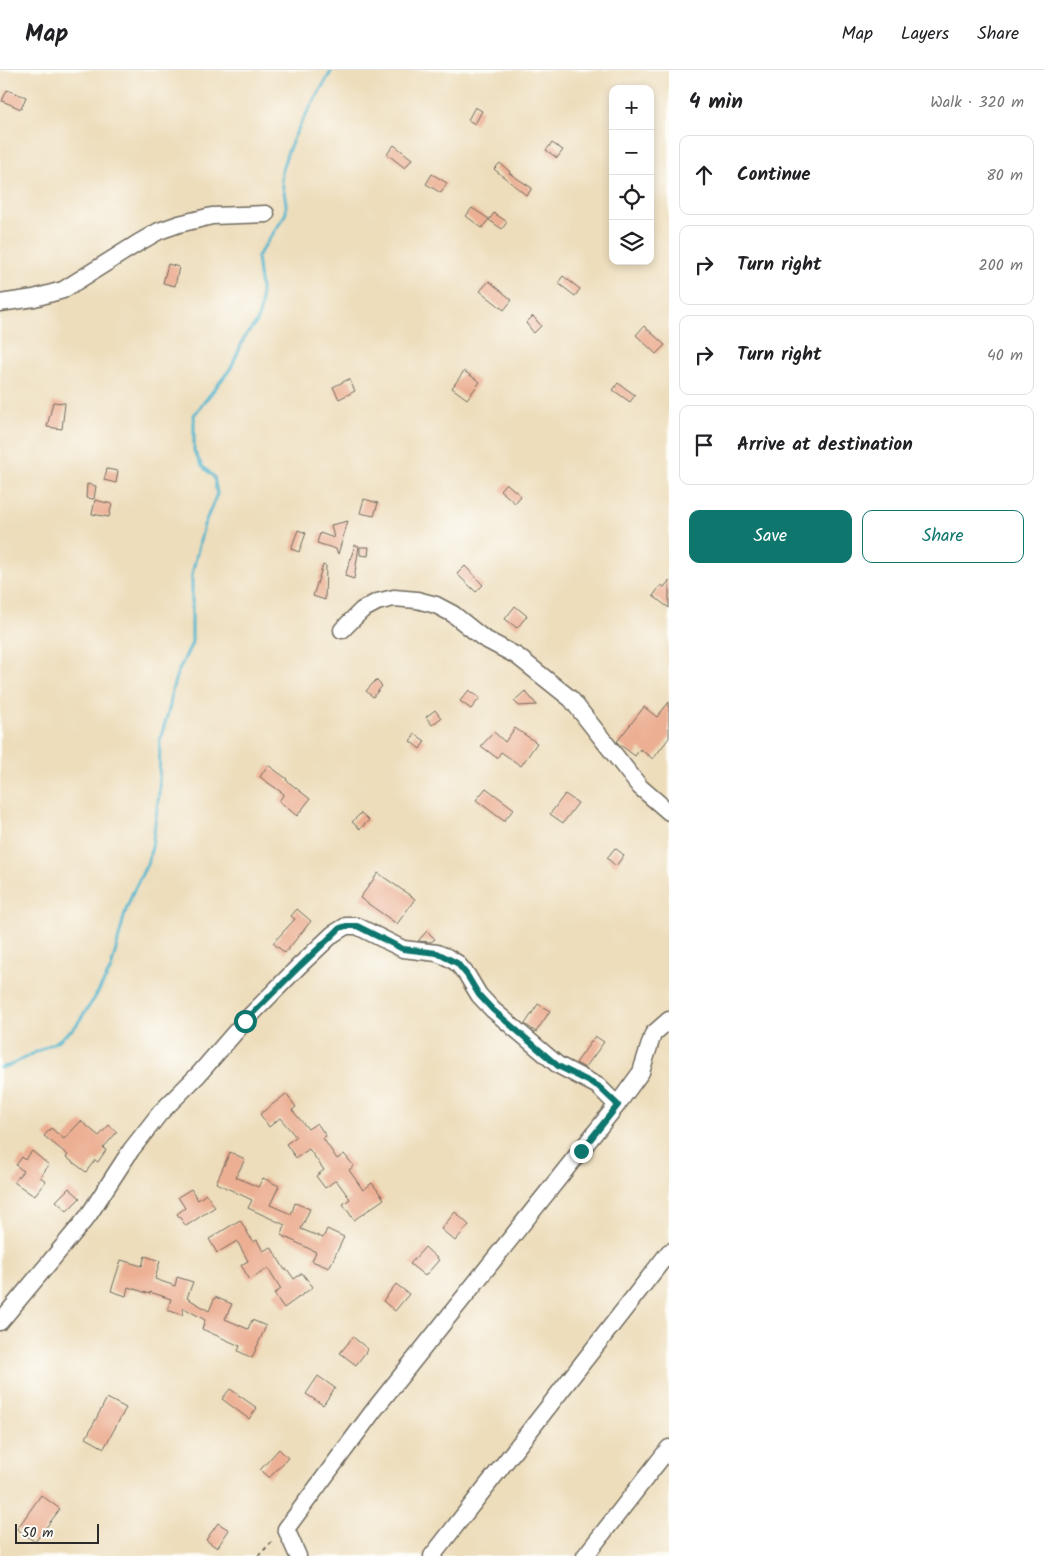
<!DOCTYPE html>
<meta charset="utf-8">
<style>
:root{--surface:#fff;--page:#f6f6f6;--text:#202124;--muted:#757577;--line:#e0e0e0;--accent:#0f766e}
body{margin:0;font-family:Kalam,sans-serif;background:var(--page);color:var(--text)}
.controls{position:absolute;right:15px;top:15px;display:grid;overflow:hidden;border-radius:10px;box-shadow:0 2px 8px #0003}
.controls button{width:45px;height:45px;display:grid;place-items:center;padding:0;border:0;border-bottom:1px solid var(--line);background:var(--surface);color:var(--text);font:25px sans-serif}
.scale{position:absolute;left:15px;bottom:12px;width:84px;box-sizing:border-box;padding-left:5px;border:2px solid #2b2b2b;border-top:0;font-size:14px;line-height:18px;white-space:nowrap;color:#2b2b2b;-webkit-text-stroke:4px #fdfcf7;paint-order:stroke}
.stop{position:absolute;width:15px;height:15px;margin:-11px;border:4px solid #0f766e;border-radius:50%;background:#fff}
.stop.end{background:#0f766e;border-color:#fff;box-shadow:0 1px 5px #0008}
.list{margin:0;padding:0;list-style:none}
h2{display:flex;justify-content:space-between;align-items:center;height:65px;margin:0;padding:0 20px;font-size:21px}
h2 small{font-size:16px;font-weight:400;color:var(--muted)}
.list li{display:grid;grid-template-columns:32px 1fr auto;gap:15px;align-items:center;box-sizing:border-box;height:80px;margin:0 10px 10px;padding:0 10px;border:1px solid var(--line);border-radius:10px}
.list b{display:block;font-size:19px;white-space:nowrap}
.list em{font-size:16px;font-style:normal;color:var(--muted)}
.actions{display:flex;gap:10px;padding:15px 20px}
.actions a{flex:1;padding:11px 0;border:1px solid var(--accent);border-radius:10px;text-align:center;font-size:18px;color:var(--accent)}
.actions .main{background:var(--accent);color:#fff}
.icon{flex:none;width:28px;height:28px;fill:none;stroke:currentColor;stroke-width:2;stroke-linecap:round;stroke-linejoin:round}
.map{position:relative;flex:none;width:669px;height:1486px;overflow:hidden}
header{display:flex;align-items:center;gap:30px;box-sizing:border-box;height:70px;padding:0 25px;background:var(--surface);border-bottom:1px solid var(--line)}
header strong{font-size:24px}
nav{display:flex;gap:28px;margin-inline-start:auto;font-size:18px}
main{display:flex}
aside{flex:1;background:var(--surface)}
.map>svg:first-child{display:block}
.lines{fill:none;stroke-linecap:round;stroke-linejoin:round}
.stream{stroke:#4eb4cc;stroke-width:3}
.building{fill:#ecaf93}
.minor-casing{stroke:#6f695d;stroke-width:19}
.path{stroke:#6f695d;stroke-width:2;stroke-dasharray:4 4;stroke-linecap:butt}
.minor{stroke:#fff;stroke-width:16}
.route{stroke:#0f766e;stroke-width:6}
</style>
<header>
<strong>Map</strong>
<nav><a>Map</a><a>Layers</a><a>Share</a></nav>
</header>
<main>
<div class="map">
<svg width="669" height="1486" viewBox="0 0 669 1486">
<rect width="100%" height="100%" fill="#fdfcf7"/>
<filter id="ink" filterUnits="userSpaceOnUse"><feTurbulence type="fractalNoise" baseFrequency=".02" numOctaves="2"/><feDisplacementMap in="SourceGraphic" scale="10" xChannelSelector="R" yChannelSelector="G"/><feConvolveMatrix kernelMatrix="1 2 1 2 8 2 1 2 1" color-interpolation-filters="sRGB"/></filter>
<filter id="wash" filterUnits="userSpaceOnUse"><feTurbulence type="fractalNoise" baseFrequency=".0096" numOctaves="4" result="noise"/><feDisplacementMap in="SourceGraphic" scale="20" xChannelSelector="R" yChannelSelector="G"/><feGaussianBlur stdDeviation="1.12" result="paint"/><feColorMatrix in="noise" values="0 0 0 0 0 0 0 0 0 0 0 0 0 0 0 0 0 1.4 0 .05"/><feComposite in="paint" operator="in"/></filter>
<g filter="url(#wash)">
<rect width="100%" height="100%" fill="#edddbb"/>
<g class="lines">
<path class="stream" d="M0,998L11,995L59,970L75,957L94,929L111,899L125,843L132,824L147,794L152,777L159,724L160,670L170,636L172,620L177,604L192,573V504L204,455L217,424L214,407L202,396L194,381V345L231,298L245,266L257,252L261,237V219L257,187C262,179 285,148 286,142C288,123 277,114 284,93C294,60 315,30 332,0"/>
</g>
<g id="blocks">
<path class="building" d="M7,20L26,27L21,39L2,31Z
M475,37L482,41L475,54L468,50Z
M552,73L563,80L557,88L546,80Z
M394,75L412,89L405,98L387,84Z
M500,93L510,102L509,103L532,118L527,126L494,99Z
M432,104L447,113L441,123L426,114Z
M472,138L489,149L482,158L466,146Z
M494,143L507,152L502,159L489,150Z
M168,194L179,197L175,216L163,213Z
M563,206L580,219L575,226L558,213Z
M489,211L512,230L504,240L480,221Z
M533,246L541,256L534,263L526,253Z
M644,256L665,275L656,284L636,265Z
M464,301L480,312L467,329L452,318Z
M349,309L355,321L339,329L333,317Z
M618,313L635,325L630,332L613,320Z
M53,332L65,333L62,359L47,357Z
M107,399L118,401L116,413L104,410Z
M506,413L521,426L515,433L500,420Z
M87,414L96,416L94,429L86,428Z
M364,429L378,433L374,446L360,443Z
M95,430L112,434L109,447L92,444Z
M348,451L338,484L336,479L317,473L320,463L334,468L331,455Z
M298,460L306,463L299,482L291,479Z
M355,475L359,476L354,509L345,506Z
M360,477H369L368,486L360,485Z
M323,495L326,496L325,530L313,526Z
M465,496L483,515L476,522L457,504Z
M669,511V538L653,526L661,515L664,517Z
M515,536L527,546L517,558L505,549Z
M376,610L382,616L373,627L366,621Z
M469,620L480,628L471,639L460,631Z
M525,621L537,635L519,636L514,631Z
M669,632V668L653,689L640,679L635,686L619,674L617,672L619,669L644,637L657,647Z
M435,640L441,648L432,655L426,647Z
M515,658L537,673L521,696L501,682L497,688L481,676L494,662L505,672Z
M415,664L425,671L420,679L410,671Z
M268,695L287,709L286,710L310,729L297,746L279,731L284,724L260,707Z
M486,718L514,739L504,751L476,730Z
M565,724L578,733L563,753L550,744Z
M361,743L369,750L360,759L352,752Z
M615,778L624,785L616,796L607,788Z
M378,803L415,829L397,854L360,828Z
M297,839L311,851L285,883L273,873L295,849L291,846Z
M427,861L435,869L431,872L418,871Z
M538,934L550,941L536,962L525,954Z
M595,966L604,972L585,998L576,993Z
M286,1024L296,1037L292,1040L308,1059L317,1053L326,1066L323,1068L337,1089L344,1084L354,1096L349,1100L363,1120L372,1113L384,1129L354,1150L343,1134L350,1129L336,1110L325,1118L316,1106L324,1100L309,1079L296,1088L286,1074L296,1067L280,1048L269,1057L260,1044Z
M81,1051L99,1066L109,1055L117,1062L103,1078L106,1080L98,1092L95,1090L86,1102L66,1087L68,1085L44,1066L51,1058L64,1069Z
M32,1081L49,1095L40,1107L46,1111L34,1126L14,1112L23,1101L16,1095L22,1087L25,1090Z
M230,1082L245,1089L236,1107L258,1117L263,1108L279,1116L270,1135L291,1144L295,1133L310,1139L301,1159L323,1168L327,1159L344,1167L329,1198L312,1191L316,1182L281,1165L285,1155L248,1138L252,1130L216,1113Z
M69,1118L80,1128L67,1141L56,1131Z
M191,1119L198,1130L206,1124L215,1137L186,1156L177,1144L185,1138L178,1127Z
M455,1142L469,1155L455,1171L441,1159Z
M240,1150L253,1172L257,1170L263,1181L271,1177L285,1200L287,1199L294,1209L302,1203L313,1217L284,1238L274,1224L281,1219L268,1198L250,1210L241,1195L248,1191L237,1171L217,1183L209,1169Z
M425,1177L439,1190L425,1206L410,1194Z
M145,1186L160,1191L155,1209L175,1216L177,1207L193,1212L187,1228L209,1241L215,1227L232,1234L225,1249L248,1259L252,1250L266,1256L252,1288L238,1281L240,1276L202,1259L205,1250L184,1238L182,1245L167,1240L171,1229L150,1222V1224L128,1217L126,1226L111,1221L121,1190L142,1196Z
M396,1214L409,1224L395,1241L383,1231Z
M353,1267L368,1279L356,1295L340,1283Z
M318,1306L335,1318L323,1335L306,1324Z
M230,1319L257,1338L249,1349L222,1329Z
M107,1328L126,1338L104,1378L86,1368Z
M279,1379L288,1388L269,1408L260,1400Z
M41,1425L60,1439L35,1472L17,1459Z
M218,1453L229,1460L217,1478L206,1470Z"/>
</g>
</g>
<g filter="url(#ink)">
<use href="#blocks" fill-opacity="0" stroke="#6f695d" stroke-width="1"/>
<g class="lines">
<g class="minor-casing">
<path id="minor" d="M0,233L34,228L63,220L138,173L159,161L179,154L212,146L266,144
M342,560L362,540L377,532L394,528L417,530L436,535L453,544L483,568L517,586L571,629L640,717L669,742
M0,1252L88,1146L131,1080L160,1043L198,1005L245,951L299,896L333,864L346,856H357L403,879L437,883L447,887L457,893L467,905L479,925L493,940L558,995L598,1016L617,1035
M298,1486L286,1459L374,1340L617,1035L641,1002L653,964L669,950
M432,1486L669,1182
M585,1486L669,1378"/>
</g>
<path class="path" d="M258,1486L275,1469"/>
<use href="#minor" class="minor"/>
</g>
</g>
<g class="lines" filter="url(#ink)">
<path class="route" d="M245,951L300,896L340,858L346,856H357L403,879L437,883L457,893L467,905L479,925L493,940L558,996L598,1016L618,1035L581,1081"/>
</g>
</svg>
<div class="controls">
<button>+</button>
<button>−</button>
<button><svg class="icon" aria-label="locate" viewBox="0 0 24 24"><circle cx="12" cy="12" r="6"/><path d="M12 2v4M12 18v4M2 12h4M18 12h4"/></svg></button>
<button><svg class="icon" aria-label="layers" viewBox="0 0 24 24"><path d="M12 4l9 5-9 5-9-5zM3 14l9 5 9-5"/></svg></button>
</div>
<div class="scale">50 m</div>
<div class="stop" style="left:245px;top:951px"></div>
<div class="stop end" style="left:581px;top:1081px"></div>
</div>
<aside>
<h2>4 min<small>Walk · 320 m</small></h2>
<ul class="list">
<li><svg class="icon" aria-label="ahead" viewBox="0 0 24 24"><path d="M12 20V5M6 11l6-6 6 6"/></svg><div><b>Continue</b></div><em>80 m</em></li>
<li><svg class="icon" aria-label="right" viewBox="0 0 24 24"><path d="M7 20v-9h11M14 6l5 5-5 5"/></svg><div><b>Turn right</b></div><em>200 m</em></li>
<li><svg class="icon" aria-label="right" viewBox="0 0 24 24"><path d="M7 20v-9h11M14 6l5 5-5 5"/></svg><div><b>Turn right</b></div><em>40 m</em></li>
<li><svg class="icon" aria-label="arrive" viewBox="0 0 24 24"><path d="M6 21V4h12l-3 4 3 4H6"/></svg><div><b>Arrive at destination</b></div></li>
</ul>
<div class="actions"><a class="main">Save</a><a>Share</a></div>
</aside>
</main>
